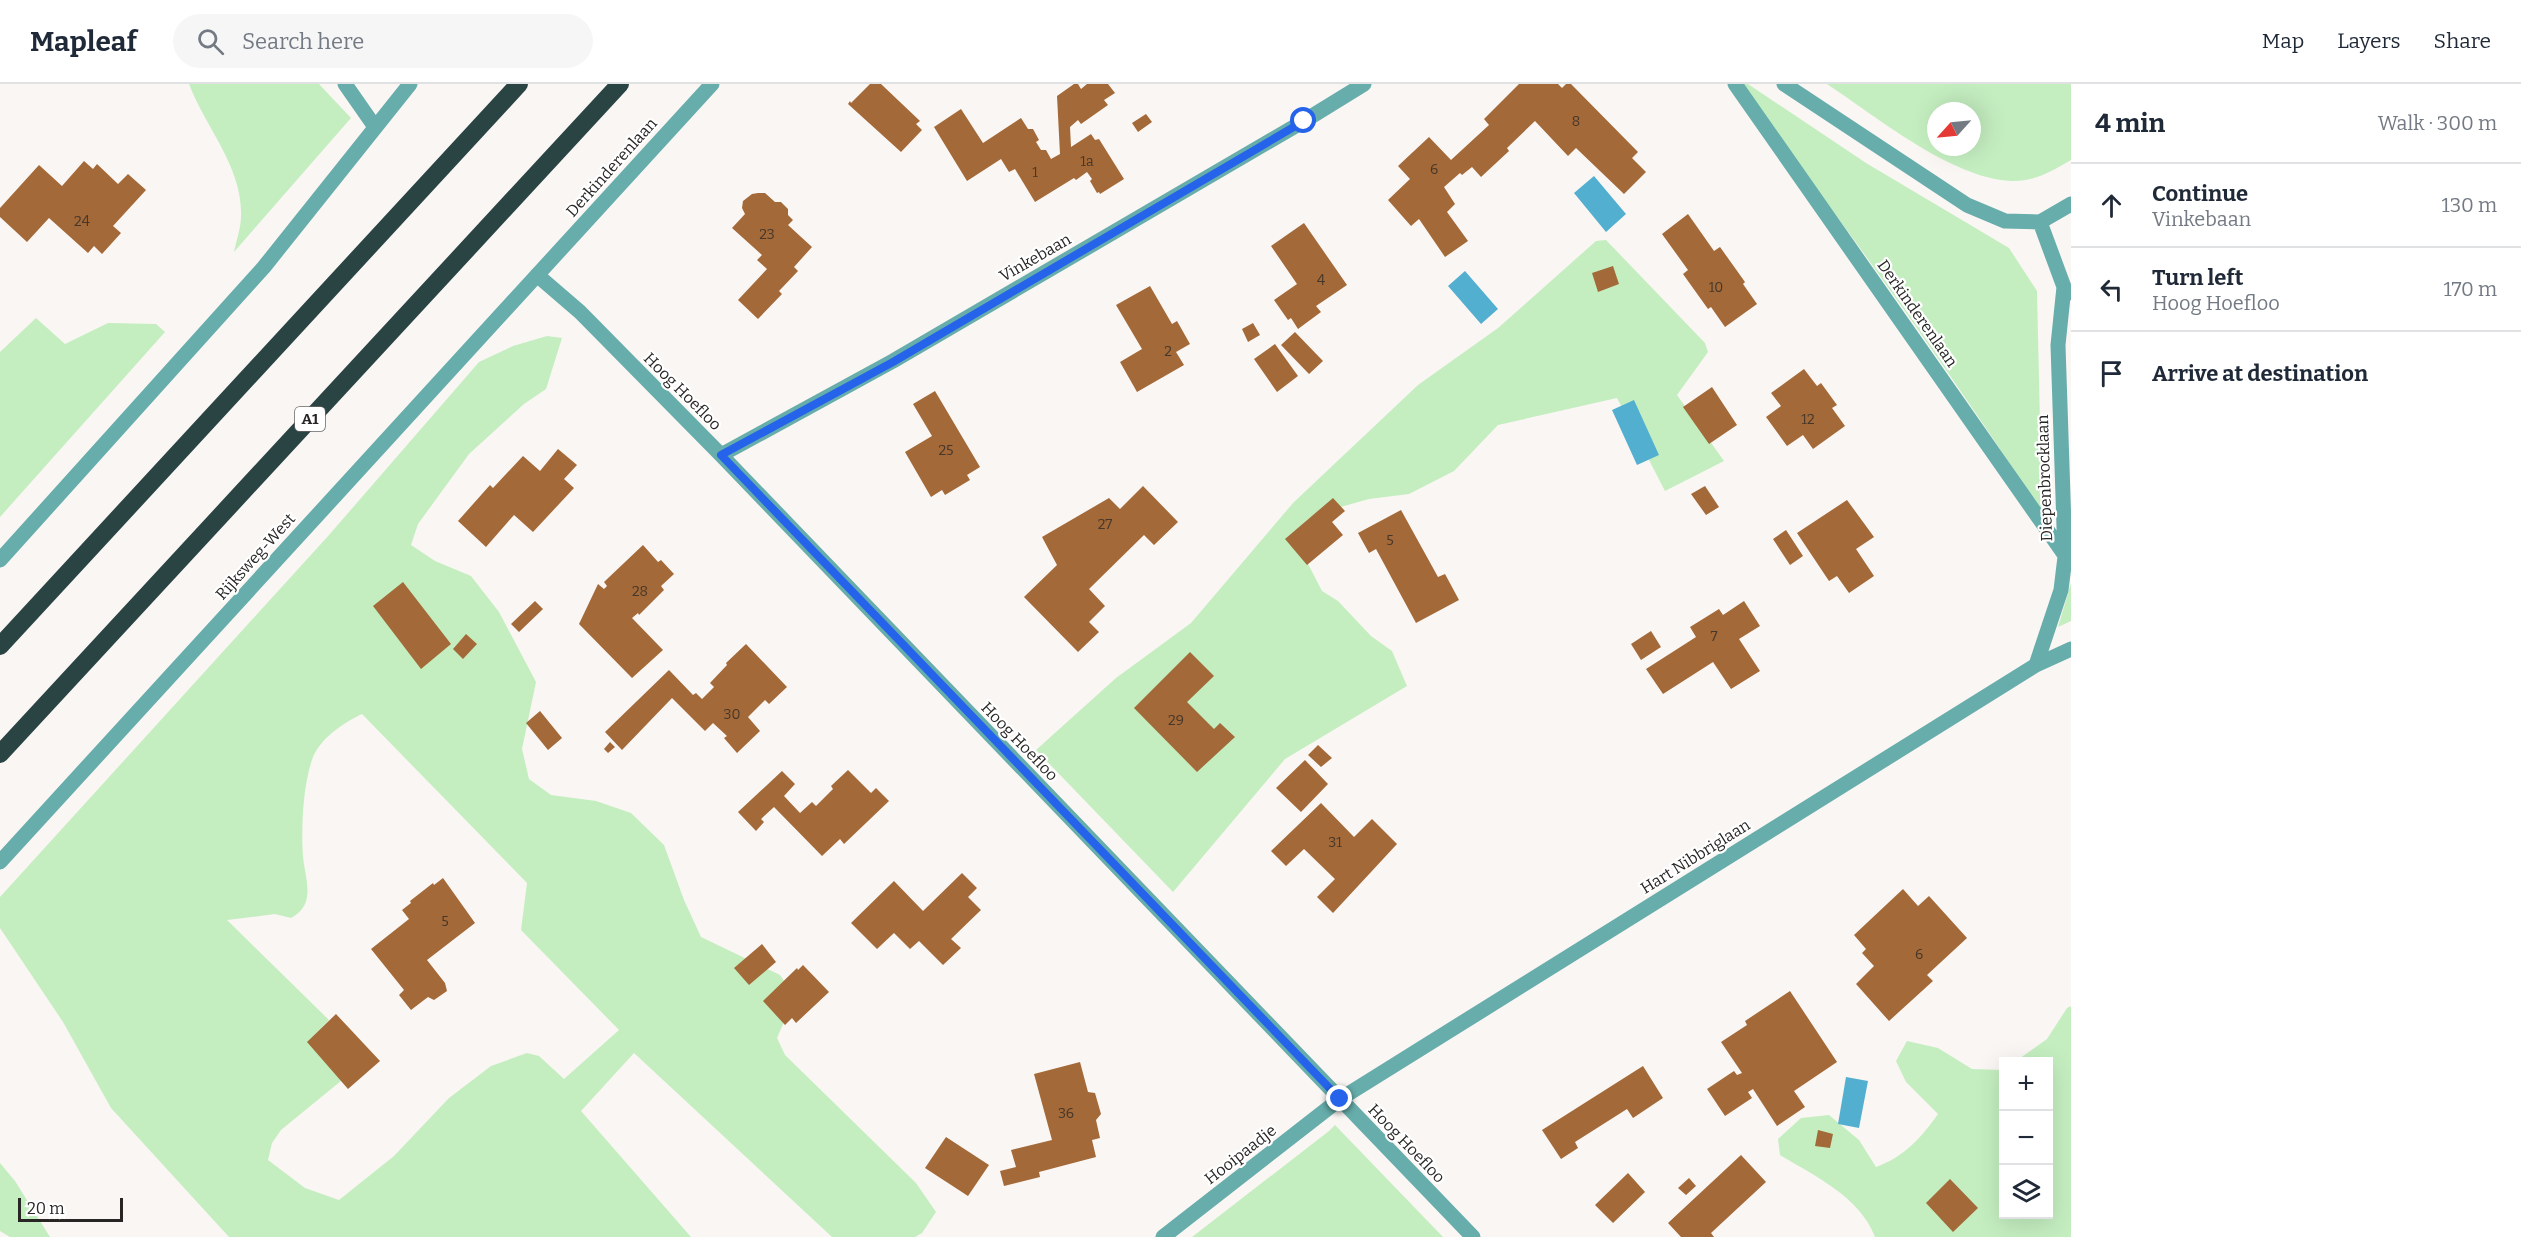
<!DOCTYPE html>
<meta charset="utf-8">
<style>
:root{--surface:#fff;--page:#f6f6f7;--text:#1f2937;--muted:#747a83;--line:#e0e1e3}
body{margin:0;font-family:Bitter,serif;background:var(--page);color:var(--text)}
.controls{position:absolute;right:18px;bottom:18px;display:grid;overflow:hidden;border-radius:0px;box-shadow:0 6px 24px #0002}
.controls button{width:54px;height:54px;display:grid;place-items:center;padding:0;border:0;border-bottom:2px solid var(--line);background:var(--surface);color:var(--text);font:30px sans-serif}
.compass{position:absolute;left:1927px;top:18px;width:54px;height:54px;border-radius:50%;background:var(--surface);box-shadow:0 6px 24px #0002;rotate:243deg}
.scale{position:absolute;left:18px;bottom:15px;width:105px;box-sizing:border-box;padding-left:6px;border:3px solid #272625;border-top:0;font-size:16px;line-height:21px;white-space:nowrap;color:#272625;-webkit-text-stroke:4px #fff;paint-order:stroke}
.stop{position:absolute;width:18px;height:18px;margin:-14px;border:4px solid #2563eb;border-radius:50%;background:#fff}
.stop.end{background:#2563eb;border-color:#fff;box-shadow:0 2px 6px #0008}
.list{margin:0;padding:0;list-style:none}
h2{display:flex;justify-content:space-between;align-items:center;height:78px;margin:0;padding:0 24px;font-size:26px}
h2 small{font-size:20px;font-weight:400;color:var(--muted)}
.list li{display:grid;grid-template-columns:39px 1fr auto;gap:18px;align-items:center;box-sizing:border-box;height:84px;padding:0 24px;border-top:2px solid var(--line)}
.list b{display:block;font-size:22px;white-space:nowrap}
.list p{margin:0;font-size:20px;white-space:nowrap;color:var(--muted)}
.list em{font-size:20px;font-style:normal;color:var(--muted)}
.icon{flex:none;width:33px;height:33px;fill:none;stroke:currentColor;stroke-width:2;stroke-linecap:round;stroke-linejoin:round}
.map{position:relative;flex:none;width:2071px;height:1153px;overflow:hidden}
header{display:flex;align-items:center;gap:36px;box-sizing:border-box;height:84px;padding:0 30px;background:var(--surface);border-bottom:2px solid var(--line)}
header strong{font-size:28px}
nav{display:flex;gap:33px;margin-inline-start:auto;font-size:21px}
.search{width:420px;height:54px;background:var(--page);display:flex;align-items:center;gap:15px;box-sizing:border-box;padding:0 21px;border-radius:33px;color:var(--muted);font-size:22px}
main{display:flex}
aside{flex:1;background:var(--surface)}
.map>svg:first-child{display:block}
.green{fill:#c4eec0;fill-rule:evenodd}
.water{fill:#53afd0}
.building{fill:#a36938}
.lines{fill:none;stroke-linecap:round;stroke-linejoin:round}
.minor{stroke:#66adab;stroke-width:15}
.highway{stroke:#2a4343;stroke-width:18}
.route{stroke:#2563eb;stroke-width:8}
.labels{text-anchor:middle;stroke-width:4.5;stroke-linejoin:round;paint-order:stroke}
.number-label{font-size:14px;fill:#46372a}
.shield{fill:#fff;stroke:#686766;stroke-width:1.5}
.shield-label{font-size:15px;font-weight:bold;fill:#272625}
.street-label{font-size:16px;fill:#272625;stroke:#fff}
</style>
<header>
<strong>Mapleaf</strong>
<div class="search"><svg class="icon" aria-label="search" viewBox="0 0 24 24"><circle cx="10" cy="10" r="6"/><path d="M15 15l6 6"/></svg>Search here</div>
<nav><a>Map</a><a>Layers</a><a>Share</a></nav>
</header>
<main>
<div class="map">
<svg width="2071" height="1153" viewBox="0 0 2071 1153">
<rect width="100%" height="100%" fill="#faf6f3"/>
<path class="green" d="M189,0H319L351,34L234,168C236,157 241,144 241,132C243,83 205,43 189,0Z
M1737,0H1748L1866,79L2009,164L2037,207L2042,428C1945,281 1845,139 1737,0Z
M1827,0H2071V76C2052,87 2034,98 2011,97C1951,94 1877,33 1827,0ZM1936,27H1972V63H1936Z
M1606,156L1705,259L1708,268L1677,311L1724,377L1665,407L1617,314L1498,341L1454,387L1409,410L1369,415L1337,424L1307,478L1322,507L1338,517L1371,552L1392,567L1407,602L1285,675L1173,808L1036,666L1116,594L1191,539L1293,419L1418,301L1498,244L1596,157Z
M36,234L65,260L108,239L156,240L165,248L0,433V268Z
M547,252L562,254L546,305L524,320L469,370L418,440L411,461L435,477L471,492L499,528L536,598L522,665L529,695L551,711L596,717L631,729L664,761L684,816L701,853L780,891L795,913L777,954L785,971L916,1099L936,1128L922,1149L915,1153H832L634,969L581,1027L691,1153H229L111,1024L63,938L0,844V813L329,451L479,278L513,262ZM362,630L527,799L521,846L619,946L564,995L539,972L527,969L491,982L449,1014L394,1072L339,1116L305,1104L268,1076L272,1059L281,1046L347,992L310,956L329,936L227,836L275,830L291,834C317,820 305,796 303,772C301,745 303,701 312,676C319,655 343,639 362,630Z
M2071,499V537L2058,543Z
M2071,922V1153H1875C1860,1113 1815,1092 1780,1071L1778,1055L1801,1034L1829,1031L1859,1056L1876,1083C1904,1073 1921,1054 1938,1030L1906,998L1896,977L1907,957L1938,964L1972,985L2003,986L2004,1130H2048V978L2016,977L2047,955L2067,924Z
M1335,1041L1443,1153H1192L1329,1047Z
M0,1079L15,1097L50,1153H10L0,1147Z"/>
<path class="water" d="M1594,92L1626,130L1606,148L1574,109Z
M1465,187L1498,225L1481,240L1448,202Z
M1634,316L1659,371L1637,381L1612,326Z
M1846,993L1868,997L1859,1044L1838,1040Z"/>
<path class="building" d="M870,0H881L920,37L916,40L922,46L901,68L848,20L850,17L851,19Z
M1074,0H1078L1081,5L1087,0H1108L1115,9L1104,16L1108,21L1081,40L1078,36L1070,43L1071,63L1091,50L1095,56L1099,55L1124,95L1100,110L1099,108L1097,109L1090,97L1092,95L1087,88L1076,96L1074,94L1035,118L1015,85L1009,88L1001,75L967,97L934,43L961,25L983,59L1021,34L1028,45H1033L1039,56L1036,58L1041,66H1046L1051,75L1060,70L1057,12Z
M1519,0H1558L1562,4L1566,0H1571L1638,68L1632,74L1646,88L1624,110L1576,64L1568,72L1535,37L1507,64L1509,67L1481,93L1472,83L1462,91L1460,89L1444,103L1455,120L1447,128L1468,157L1445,173L1419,135L1411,142L1388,116L1410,95L1398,82L1429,53L1451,76L1489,41L1484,35Z
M1146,30L1152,38L1138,48L1132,39Z
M84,77L93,85L97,80L118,100L128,90L146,106L113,142L121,149L102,170L94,162L88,169L49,134L27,158L0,133V124L39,81L62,102Z
M758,109H765L775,118H781L788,125V131L793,136L788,141L812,163L794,183L798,187L779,207L782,210L758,235L738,216L767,185L757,176L762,171L732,144L745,130L742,124L743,117L752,110Z
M1688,130L1714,167L1720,163L1745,198L1743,200L1757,220L1725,243L1711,223L1708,225L1683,190L1688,186L1662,150Z
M1304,139L1347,201L1316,222L1321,228L1298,245L1291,234L1288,236L1274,216L1297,200L1271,162Z
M1613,182L1619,200L1598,208L1592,189Z
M1150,202L1172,240L1177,237L1190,260L1176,268L1184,281L1137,308L1120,278L1142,265L1116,221Z
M1253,239L1260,251L1248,258L1242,245Z
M1295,248L1323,277L1309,290L1281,261Z
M1275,260L1298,292L1277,308L1254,275Z
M1804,285L1817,302L1821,299L1837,321L1832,324L1845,342L1813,365L1803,351L1787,362L1766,333L1781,322L1771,309Z
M1712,303L1737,341L1709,360L1683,323Z
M935,307L980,383L967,391L970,396L945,411L942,406L931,413L905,368L932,352L913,320Z
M558,365L577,381L564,395L574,404L533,448L514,431L486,463L458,437L490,401L493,404L523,372L540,387Z
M1143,402L1178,438L1154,461L1144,451L1089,505L1105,522L1089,538L1099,548L1078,568L1024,513L1057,481L1042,453L1109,414L1120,425Z
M1705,402L1719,423L1706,431L1691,410Z
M1333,414L1345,427L1332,438L1343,451L1307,481L1285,455Z
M1847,416L1874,453L1856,465L1874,492L1849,509L1837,492L1829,497L1797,449Z
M1401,426L1438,493L1445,490L1459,516L1416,539L1376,465L1369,469L1358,449Z
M1786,446L1803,472L1790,481L1773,455Z
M643,461L658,478L661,476L674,490L661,502L664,506L639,531L638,529L632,534L663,566L632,594L579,540L598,500L604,505L607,502L604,498Z
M403,498L451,560L421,585L373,522Z
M535,517L543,525L519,548L511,540Z
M1744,517L1760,542L1739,555L1760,587L1731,605L1713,578L1663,610L1646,585L1696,553L1690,543L1719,525L1723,531Z
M1651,547L1661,563L1641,576L1631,560Z
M466,550L477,560L463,575L453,565Z
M746,560L787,603L769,620L765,616L748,633L760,647L737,669L724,654L727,652L713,639L705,647L672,614L622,666L605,648L669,586L693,611L696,609L702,615L714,603L710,599L727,581L726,579Z
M1190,568L1214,592L1187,618L1214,645L1220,639L1235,653L1197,688L1134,624Z
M540,627L562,654L548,666L526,639Z
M610,658L615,663L608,669L604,665Z
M1318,661L1332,674L1321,683L1308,671Z
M1305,676L1328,700L1301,728L1276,704Z
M848,686L871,709L876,704L889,717L844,760L840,755L822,772L774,723L761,735L764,738L756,747L738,728L782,687L795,700L784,712L800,729L812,718L816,722L833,705L831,702Z
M1321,719L1354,753L1372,735L1397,760L1333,829L1317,813L1335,795L1304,765L1286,782L1271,767Z
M962,789L977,804L968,813L981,826L951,855L961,864L943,881L919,857L910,865L894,849L877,865L851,839L894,797L923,827Z
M443,794L475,839L427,876L445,899L447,907L434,916L428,913L411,926L399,911L404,906L371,865L409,835L402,826L411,819L410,817L433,799L434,801Z
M1903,805L1918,822L1929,812L1967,854L1927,891L1933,897L1889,937L1856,900L1874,882L1862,869L1866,865L1854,851Z
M762,860L776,878L749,901L734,884Z
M803,881L829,908L796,939L792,934L785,941L763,917L797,884L798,886Z
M1790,907L1837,978L1794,1007L1805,1023L1777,1042L1753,1005L1748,1008L1752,1014L1725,1032L1707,1005L1734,987L1737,991L1742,989L1721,958L1747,941L1745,937Z
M336,930L380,977L348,1005L307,958Z
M1080,978L1088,1008L1095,1009L1101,1030L1096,1036L1100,1054L1092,1056L1096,1073L1039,1088L1040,1093L1004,1102L1000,1087L1016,1083L1011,1066L1052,1056L1034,990Z
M1643,982L1663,1014L1633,1034L1627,1025L1575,1058L1578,1064L1561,1075L1542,1046Z
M1818,1046L1833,1050L1830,1064L1815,1062Z
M946,1053L989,1081L968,1112L925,1084Z
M1741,1071L1766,1098L1711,1149L1714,1153H1681L1668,1139Z
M1628,1089L1645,1108L1613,1139L1595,1121Z
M1689,1094L1696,1102L1686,1111L1678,1104Z
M1950,1095L1978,1124L1953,1148L1926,1119Z"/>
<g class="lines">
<path class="minor" d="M345,0L375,43
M1735,0L2071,480
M1784,0L1967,121L2005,137L2040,138L2064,203L2069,209
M2040,138L2071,120
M537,191L580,228L721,371L1473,1153
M721,371L893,277L1304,37L1364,0
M0,476L264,183L410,0
M2036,581L2061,506L2065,473L2058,261L2064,203
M0,778L712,0
M1163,1153L1340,1015L2036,581L2071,565"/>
<path class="highway" d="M0,562L519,0
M0,670L620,0"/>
</g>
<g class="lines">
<path class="route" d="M1304,37L893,278L721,371L1340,1015"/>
</g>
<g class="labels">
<g class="number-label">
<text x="1576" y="42">8</text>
<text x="1087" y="82">1a</text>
<text x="1434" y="90">6</text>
<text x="1035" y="93">1</text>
<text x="82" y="142">24</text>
<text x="767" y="155">23</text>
<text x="1321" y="201">4</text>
<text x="1716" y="208">10</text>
<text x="1168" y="272">2</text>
<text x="1808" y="340">12</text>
<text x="946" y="371">25</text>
<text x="1105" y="445">27</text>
<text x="1390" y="461">5</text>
<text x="640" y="512">28</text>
<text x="1714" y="557">7</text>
<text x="732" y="635">30</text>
<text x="1176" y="641">29</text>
<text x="1335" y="763">31</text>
<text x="445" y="842">5</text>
<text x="1919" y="875">6</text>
<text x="1066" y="1034">36</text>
</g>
<rect class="shield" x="295" y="323" width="30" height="24" rx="4.5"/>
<g class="shield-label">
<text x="310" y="340">A1</text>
</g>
<g class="street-label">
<text transform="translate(611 83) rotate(-48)" y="6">Derkinderenlaan</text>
<text transform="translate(1035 173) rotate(-30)" y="6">Vinkebaan</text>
<text transform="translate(1918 229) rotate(55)" y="6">Derkinderenlaan</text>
<text transform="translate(683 307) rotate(45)" y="6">Hoog Hoefloo</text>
<text transform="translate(2044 394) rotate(-92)" y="6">Diepenbrocklaan</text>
<text transform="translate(255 472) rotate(-48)" y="6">Rijksweg-West</text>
<text transform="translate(1020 657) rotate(46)" y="6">Hoog Hoefloo</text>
<text transform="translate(1695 772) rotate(-32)" y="6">Hart Nibbriglaan</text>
<text transform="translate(1407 1059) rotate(46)" y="6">Hoog Hoefloo</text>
<text transform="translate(1240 1070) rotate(-38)" y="6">Hooipaadje</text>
</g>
</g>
</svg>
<div class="controls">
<button>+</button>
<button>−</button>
<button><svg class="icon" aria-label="layers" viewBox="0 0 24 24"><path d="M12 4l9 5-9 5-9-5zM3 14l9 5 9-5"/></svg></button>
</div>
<svg class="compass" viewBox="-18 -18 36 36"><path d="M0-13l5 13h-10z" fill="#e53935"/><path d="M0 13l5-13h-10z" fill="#747a83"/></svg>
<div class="scale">20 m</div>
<div class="stop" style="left:1304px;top:37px"></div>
<div class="stop end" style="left:1340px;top:1015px"></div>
</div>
<aside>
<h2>4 min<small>Walk · 300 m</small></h2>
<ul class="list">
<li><svg class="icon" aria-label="ahead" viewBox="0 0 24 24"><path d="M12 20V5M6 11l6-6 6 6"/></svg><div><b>Continue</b><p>Vinkebaan</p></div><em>130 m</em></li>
<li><svg class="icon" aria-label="left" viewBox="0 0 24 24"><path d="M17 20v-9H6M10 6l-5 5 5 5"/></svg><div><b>Turn left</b><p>Hoog Hoefloo</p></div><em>170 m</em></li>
<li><svg class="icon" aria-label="arrive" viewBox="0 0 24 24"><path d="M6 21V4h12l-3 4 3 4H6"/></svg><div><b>Arrive at destination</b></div></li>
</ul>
</aside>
</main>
